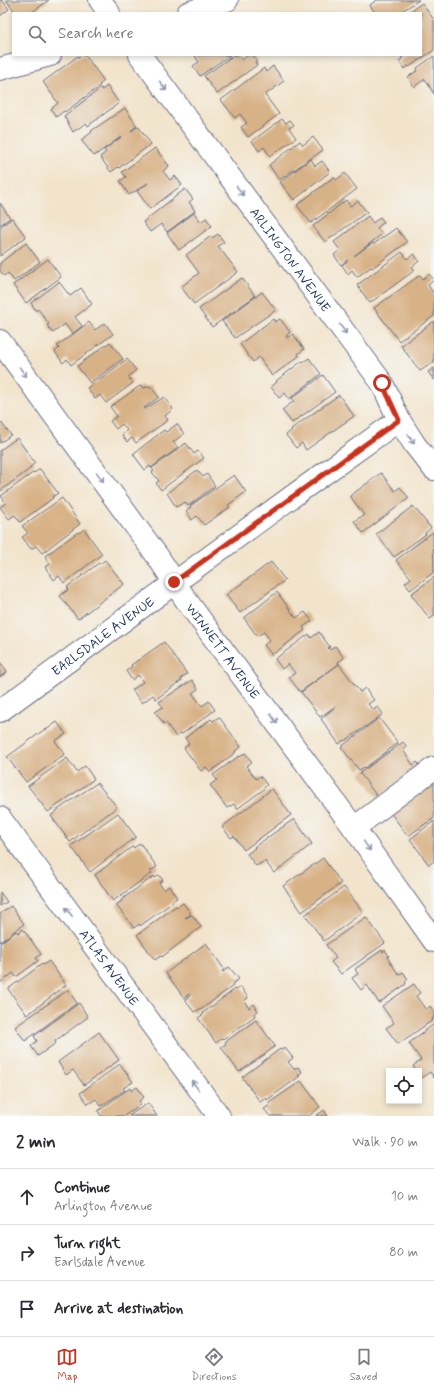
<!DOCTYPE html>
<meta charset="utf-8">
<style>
:root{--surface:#fff;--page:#f7f7f7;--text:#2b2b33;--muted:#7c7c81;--line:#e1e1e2;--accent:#c8321e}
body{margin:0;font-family:Mynerve,sans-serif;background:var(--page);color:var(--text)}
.controls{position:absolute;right:12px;bottom:12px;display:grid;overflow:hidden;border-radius:0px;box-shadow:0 2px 6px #0003}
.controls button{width:36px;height:36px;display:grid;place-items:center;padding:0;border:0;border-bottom:1px solid var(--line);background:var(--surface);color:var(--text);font:20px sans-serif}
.stop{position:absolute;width:12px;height:12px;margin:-9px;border:3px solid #c8321e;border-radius:50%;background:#fff}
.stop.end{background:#c8321e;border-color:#fff;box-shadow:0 1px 4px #0008}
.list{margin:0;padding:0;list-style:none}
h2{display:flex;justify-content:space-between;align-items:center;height:52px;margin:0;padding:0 16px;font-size:17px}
h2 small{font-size:13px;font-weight:400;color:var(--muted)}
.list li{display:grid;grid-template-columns:26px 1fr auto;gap:12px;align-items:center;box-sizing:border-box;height:56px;padding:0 16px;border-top:1px solid var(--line)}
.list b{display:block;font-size:15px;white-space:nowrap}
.list p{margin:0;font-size:13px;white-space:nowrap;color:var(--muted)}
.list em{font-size:13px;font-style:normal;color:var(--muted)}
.icon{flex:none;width:22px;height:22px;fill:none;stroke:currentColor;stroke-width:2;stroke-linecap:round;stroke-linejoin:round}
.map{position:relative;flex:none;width:434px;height:1116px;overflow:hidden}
.search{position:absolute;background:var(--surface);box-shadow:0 2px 6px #0003;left:12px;right:12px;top:12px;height:44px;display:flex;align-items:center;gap:10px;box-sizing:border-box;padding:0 14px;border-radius:0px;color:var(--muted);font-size:15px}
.sheet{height:220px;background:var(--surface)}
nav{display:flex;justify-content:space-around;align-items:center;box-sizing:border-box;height:56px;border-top:1px solid var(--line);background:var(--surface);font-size:11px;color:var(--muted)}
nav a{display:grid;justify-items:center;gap:2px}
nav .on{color:var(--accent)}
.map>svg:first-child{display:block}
.building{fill:#d8b287}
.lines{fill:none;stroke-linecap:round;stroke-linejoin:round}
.minor-casing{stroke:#666e84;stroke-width:24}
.minor{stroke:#fff;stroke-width:22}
.oneway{stroke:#8d97ae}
.route{stroke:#c8321e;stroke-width:5}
.labels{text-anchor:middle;stroke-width:3;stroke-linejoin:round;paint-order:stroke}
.street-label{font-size:13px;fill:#1b2f5e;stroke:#f6f6f2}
</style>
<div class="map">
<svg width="434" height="1116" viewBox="0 0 434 1116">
<rect width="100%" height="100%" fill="#f6f6f2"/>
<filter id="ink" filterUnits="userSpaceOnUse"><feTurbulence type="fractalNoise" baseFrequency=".025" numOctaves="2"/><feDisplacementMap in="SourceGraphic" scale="8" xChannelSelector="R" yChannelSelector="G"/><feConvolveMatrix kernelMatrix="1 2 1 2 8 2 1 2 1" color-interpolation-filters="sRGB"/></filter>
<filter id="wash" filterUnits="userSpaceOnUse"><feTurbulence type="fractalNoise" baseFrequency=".012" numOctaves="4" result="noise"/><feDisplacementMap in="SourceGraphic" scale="16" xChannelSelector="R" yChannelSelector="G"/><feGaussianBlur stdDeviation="0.9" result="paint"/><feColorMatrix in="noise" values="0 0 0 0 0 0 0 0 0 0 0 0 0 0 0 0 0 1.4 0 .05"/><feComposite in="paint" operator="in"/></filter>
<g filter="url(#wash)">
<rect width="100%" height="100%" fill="#f2e4cc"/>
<g id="blocks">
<path class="building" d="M0,0H2L9,9L0,16Z
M6,0H49L31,13H16Z
M377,0H419L399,13H375L370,5Z
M422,3L434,20V50L409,67L408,66L404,69L399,61L402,59L401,58L406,55H421V13H408Z
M82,55H85L104,81L99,85L100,86L65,112L64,111L56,117L51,109L58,103L43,82L78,56L79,58Z
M196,55H230L200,76L193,66L199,62L195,56Z
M234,55H238L242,60L248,55H253L257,61L255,62L257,65L217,94L204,76Z
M434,56V94L425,79L414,87L408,77L418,70L417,68Z
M273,66L284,81L265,95L279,114L248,137L241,127L247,123L240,114L235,118L221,100L264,68L266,72Z
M107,86L119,103L88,126L86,123L73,132L64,116L101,88L102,90Z
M125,108L137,126L131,130L132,131L138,126L151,144L119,168L118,167L111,172L100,157L106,152L104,150L121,137L94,156L81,140L92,132L91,131Z
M282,119L286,123L290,120L294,125L289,128L296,138L270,156L264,147L259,151L252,141Z
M313,137L323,150L279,180L269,165L300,141L303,145Z
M155,148L169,166L163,171L170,180L175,176L182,185L150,209L137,191L148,183L129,195L120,181L126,177L122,172Z
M311,159L315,166L322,161L330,172L294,200L280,182Z
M345,173L357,189L311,223L297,205L334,177L336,180Z
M185,189L193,199L189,202L195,211L167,232L161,224L150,232L143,222Z
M346,200L350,206L358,201L367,212L325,242L313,226Z
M0,203L10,218L0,225Z
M194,213L201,222L206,218L212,226L179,250L167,233Z
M368,216L373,223L380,217L384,222L377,228L382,234L354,256L372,243L374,244L396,228L407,242L372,268L371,267L357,277L352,270L348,274L342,265L348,260L341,265L334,255L340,250L334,242Z
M12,218L26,237L0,256V227Z
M218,234L224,242L218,246L238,272L194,304L181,287L199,273L186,255L211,236L212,238Z
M26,243L40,262L14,281L8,273L4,276L0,271V263Z
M402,252L407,259L414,254L419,261L412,267L415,270L370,303L357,285Z
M48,259L61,277L26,303L13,285Z
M429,274L434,280L428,285L434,294V316L399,341L374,308L420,275L423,279Z
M242,278L255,296L212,327L199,309Z
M59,282L70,296L81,288L92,304L75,317L82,326L72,334L65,324L53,333L47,325L49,324L38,309L36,311L31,303Z
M262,292L276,310L235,338L222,321Z
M273,319L275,322L280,319L290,332L286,336L287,338L293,334L304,349L298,354L299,356L272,376L259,357L253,362L240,344Z
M434,321V362L420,371L401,346Z
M89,322L95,330L105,323L113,334L71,365L67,359L63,363L55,352L59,348L57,346Z
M110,342L123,359L90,383L77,366Z
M309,358L321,374L289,399L285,393L279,398L271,387L277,382L276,381L302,361L303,362Z
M127,359L136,370L128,377L133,383L106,403L100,395L95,399L87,388Z
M434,368V380L428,372Z
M323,375L335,392L292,423L282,410L294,401L292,398Z
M141,385L144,388L150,386L159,397L144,408L145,409L164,397L173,409L165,416L168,420L136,443L132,438L127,442L122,435L127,430L122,424L116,429L110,421L117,416L110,407Z
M339,395L354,416L306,450L302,443L296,448L286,435L292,430L291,429Z
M0,421L11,435L0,443Z
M177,424L184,434L173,442L178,448L151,468L150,466L145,470L133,454L164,430L166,432Z
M17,438L35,463L30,467L31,468L0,491V450Z
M186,443L194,454L198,451L204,458L161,490L156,483L159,481L152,472L154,471L152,468Z
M40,469L58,493L52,497L53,498L20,522L15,515L9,519L0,507L6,503L1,496L34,472V473Z
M197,470L203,477L207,474L215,486L188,506L185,502L176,507L167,493Z
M381,473L395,491L400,487L409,498L363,533L354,521L364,515L350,496Z
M234,475L246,492L228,505L230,507L204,525L197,516L192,520L186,511L191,507L190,506Z
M62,498L80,524L42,553L36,546L31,549L22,537L28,533L22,526Z
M413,506L431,528L425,533L426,534L394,557L376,534Z
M84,529L102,554L64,583L59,576L54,580L45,567L50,564L45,556L78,532L79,533Z
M433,532L434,572L410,590L405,583L411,578L396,560Z
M105,560L124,584L78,619L60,596L69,589L67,587L99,563L100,564Z
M271,562L285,580L240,613L226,595Z
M434,577V616L430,619L411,594Z
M277,592L296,618L305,612L312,621L303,627L305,630L272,655L264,645L270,640L264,632L257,636L244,618Z
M319,632L330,647L328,648L330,650L335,646L344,658L338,662L339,664L300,692L289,677L295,673L288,664L282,669L275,659L309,634L311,638Z
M164,642L187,674L181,678L182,680L156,699L153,695L142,703L132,690L143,682L138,675L132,680L126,671L132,666L131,665Z
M0,662L7,672L0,677Z
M339,664L360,692L365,688L374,700L368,704L373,710L378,707L383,714L345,741L344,740L339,744L321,719L336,706L320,717L301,692Z
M192,680L198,689L192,693L202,706L209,701L215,710L182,734L181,733L176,737L166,723L164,724L155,712L163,707L159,702Z
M219,717L241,747L235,751L236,752L210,772L206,767L201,771L184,748L189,744L185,738L211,719L213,721Z
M379,718L398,743L365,768L364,767L359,770L341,747Z
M57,722L66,734L55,741L65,754L26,782L7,757L45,729L46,730Z
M403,742L407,747L403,750L413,765L417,762L421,767L378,798L360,773Z
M245,753L252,762L246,766L256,779L260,776L267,785L263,789V790L237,809L234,804L227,808L210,785L217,780L213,775L239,756L240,757Z
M67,758L77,772L85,766L94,779L48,812L28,786Z
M434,779V818L408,836L389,811Z
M97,783L117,807L70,842L51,816L56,812V811Z
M272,789L291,815L244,850L234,836L231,838L222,827Z
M118,813L136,837L90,872L71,846Z
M294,819L312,844L274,873L265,861L256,866L247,854L255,848L254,847Z
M434,821V861L429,865L410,839Z
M140,843L157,867L150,871L152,873L113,901L95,875L133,846L134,848Z
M323,858L341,883L302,912L283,886Z
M159,875L163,880L159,883L164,890L169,886L177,898L172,901L173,902L140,926L139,924L134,928L116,905L122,901L121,900L154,876L155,878Z
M344,887L363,912L324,941L305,915Z
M0,892L7,902L0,906Z
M183,903L191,914L185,918L192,915L201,927L162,957L161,956L155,960L137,935L176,906L177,907Z
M11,906L24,924L0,942V914Z
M366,917L385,943L341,974L331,962L336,958L326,945Z
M23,929L41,954L36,958L38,961L16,977L13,973L0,983V943L16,931L18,933Z
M206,943L224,969L222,971L223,972L229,967L239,979L232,984L233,986L200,1010V1009L194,1012L185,1000L190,996V995L189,994L184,998L166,973Z
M382,950L383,952L385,950L389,956L387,957L399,975L403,972L408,979L405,982L406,984L379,1003L367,985L361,990L352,978L358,974L355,969Z
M49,961L66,985L27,1015L8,989L42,964L43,965Z
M414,984L420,993L416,996L426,1010L430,1006L434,1011V1018L432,1019L433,1020L398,1044L386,1028L394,1023L382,1006Z
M241,987L248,998L244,1001L249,1008L254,1004L258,1011L254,1014L255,1016L223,1039L222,1038L216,1043L198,1018L204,1014L203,1013L235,989L236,990Z
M68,990L77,1003L25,1041L15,1027Z
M79,1003L88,1017L55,1041L56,1043L38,1056L31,1046L37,1041L34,1036Z
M256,1020L275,1046L264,1055L239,1072L221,1047L226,1044L225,1042Z
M434,1024V1078L430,1072L421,1078L419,1075V1071H416L413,1066L421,1060L409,1043Z
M99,1032L119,1060L84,1085L73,1070L66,1075L58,1062Z
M285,1048L293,1058L288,1062L294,1069L298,1067L302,1072L298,1075L300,1076L267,1100L266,1098L260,1102L242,1077L280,1049L281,1050Z
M120,1064L133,1082L123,1088L125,1090L101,1106L96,1099L88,1104L80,1093Z
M301,1081L320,1107L309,1116H270L264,1109L270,1105L269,1103Z
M137,1087L144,1097L139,1101L141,1104L124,1116H101L98,1111L130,1088L131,1091Z
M148,1103L157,1116H129Z
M324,1110L328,1116H316Z"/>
</g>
</g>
<g filter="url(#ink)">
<use href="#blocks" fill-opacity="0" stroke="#666e84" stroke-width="1"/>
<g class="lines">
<g class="minor-casing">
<g id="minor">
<path d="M100,0L109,13"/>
<path d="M188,13L227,0"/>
<path id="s1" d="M140,55L382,383L399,420L415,445L434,469"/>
<path d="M0,69L50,55"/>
<path id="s2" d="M0,341L158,557L186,600L354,828L434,941"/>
<path id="s3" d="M0,711L297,493L399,420"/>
<path id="s4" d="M0,818L219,1116"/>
<path d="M354,828L434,768"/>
</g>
</g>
<use href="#minor" class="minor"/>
</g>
<defs><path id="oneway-shaft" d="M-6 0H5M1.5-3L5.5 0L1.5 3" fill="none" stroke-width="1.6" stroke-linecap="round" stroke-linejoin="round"/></defs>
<g class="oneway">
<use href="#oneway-shaft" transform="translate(163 86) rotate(54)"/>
<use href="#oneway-shaft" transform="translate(240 191) rotate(54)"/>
<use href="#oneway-shaft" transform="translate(343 329) rotate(54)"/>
<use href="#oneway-shaft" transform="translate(23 372) rotate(54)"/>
<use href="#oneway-shaft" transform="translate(411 439) rotate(57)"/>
<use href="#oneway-shaft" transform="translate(100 477) rotate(54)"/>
<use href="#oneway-shaft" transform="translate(274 719) rotate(54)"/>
<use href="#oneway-shaft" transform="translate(367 846) rotate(55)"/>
<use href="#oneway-shaft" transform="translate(69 912) rotate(-126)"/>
<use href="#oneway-shaft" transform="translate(195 1085) rotate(-126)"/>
</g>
</g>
<g class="lines" filter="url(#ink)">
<path class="route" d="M174,582L399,420L382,383"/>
</g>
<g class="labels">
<g class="street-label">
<text dy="5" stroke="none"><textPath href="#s1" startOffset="254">ARLINGTON AVENUE</textPath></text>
<text dy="5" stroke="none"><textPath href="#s3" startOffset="127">EARLSDALE AVENUE</textPath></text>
<text dy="5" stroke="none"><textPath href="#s2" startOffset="382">WINNETT AVENUE</textPath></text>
<text dy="5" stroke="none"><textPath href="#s4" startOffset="185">ATLAS AVENUE</textPath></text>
</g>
</g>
</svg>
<div class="controls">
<button><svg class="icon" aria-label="locate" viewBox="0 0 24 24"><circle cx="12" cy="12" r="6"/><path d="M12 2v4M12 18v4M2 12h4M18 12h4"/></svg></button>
</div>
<div class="stop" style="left:382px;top:383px"></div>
<div class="stop end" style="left:174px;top:582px"></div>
<div class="search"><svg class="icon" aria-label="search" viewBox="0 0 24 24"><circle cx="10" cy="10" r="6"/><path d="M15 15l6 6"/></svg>Search here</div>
</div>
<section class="sheet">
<h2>2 min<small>Walk · 90 m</small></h2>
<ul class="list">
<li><svg class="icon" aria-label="ahead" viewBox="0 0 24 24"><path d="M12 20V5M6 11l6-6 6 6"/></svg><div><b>Continue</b><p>Arlington Avenue</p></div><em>10 m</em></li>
<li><svg class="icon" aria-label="right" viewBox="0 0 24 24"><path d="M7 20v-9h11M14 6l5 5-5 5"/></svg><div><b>Turn right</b><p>Earlsdale Avenue</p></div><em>80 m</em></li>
<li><svg class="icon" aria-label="arrive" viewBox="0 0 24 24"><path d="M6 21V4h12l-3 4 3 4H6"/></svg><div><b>Arrive at destination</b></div></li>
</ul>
</section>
<nav>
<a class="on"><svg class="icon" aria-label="map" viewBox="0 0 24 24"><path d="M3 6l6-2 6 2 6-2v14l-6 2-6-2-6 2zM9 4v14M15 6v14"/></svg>Map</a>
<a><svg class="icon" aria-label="directions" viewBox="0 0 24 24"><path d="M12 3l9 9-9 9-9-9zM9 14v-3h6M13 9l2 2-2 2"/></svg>Directions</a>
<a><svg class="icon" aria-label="saved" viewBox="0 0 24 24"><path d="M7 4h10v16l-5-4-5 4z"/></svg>Saved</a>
</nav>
